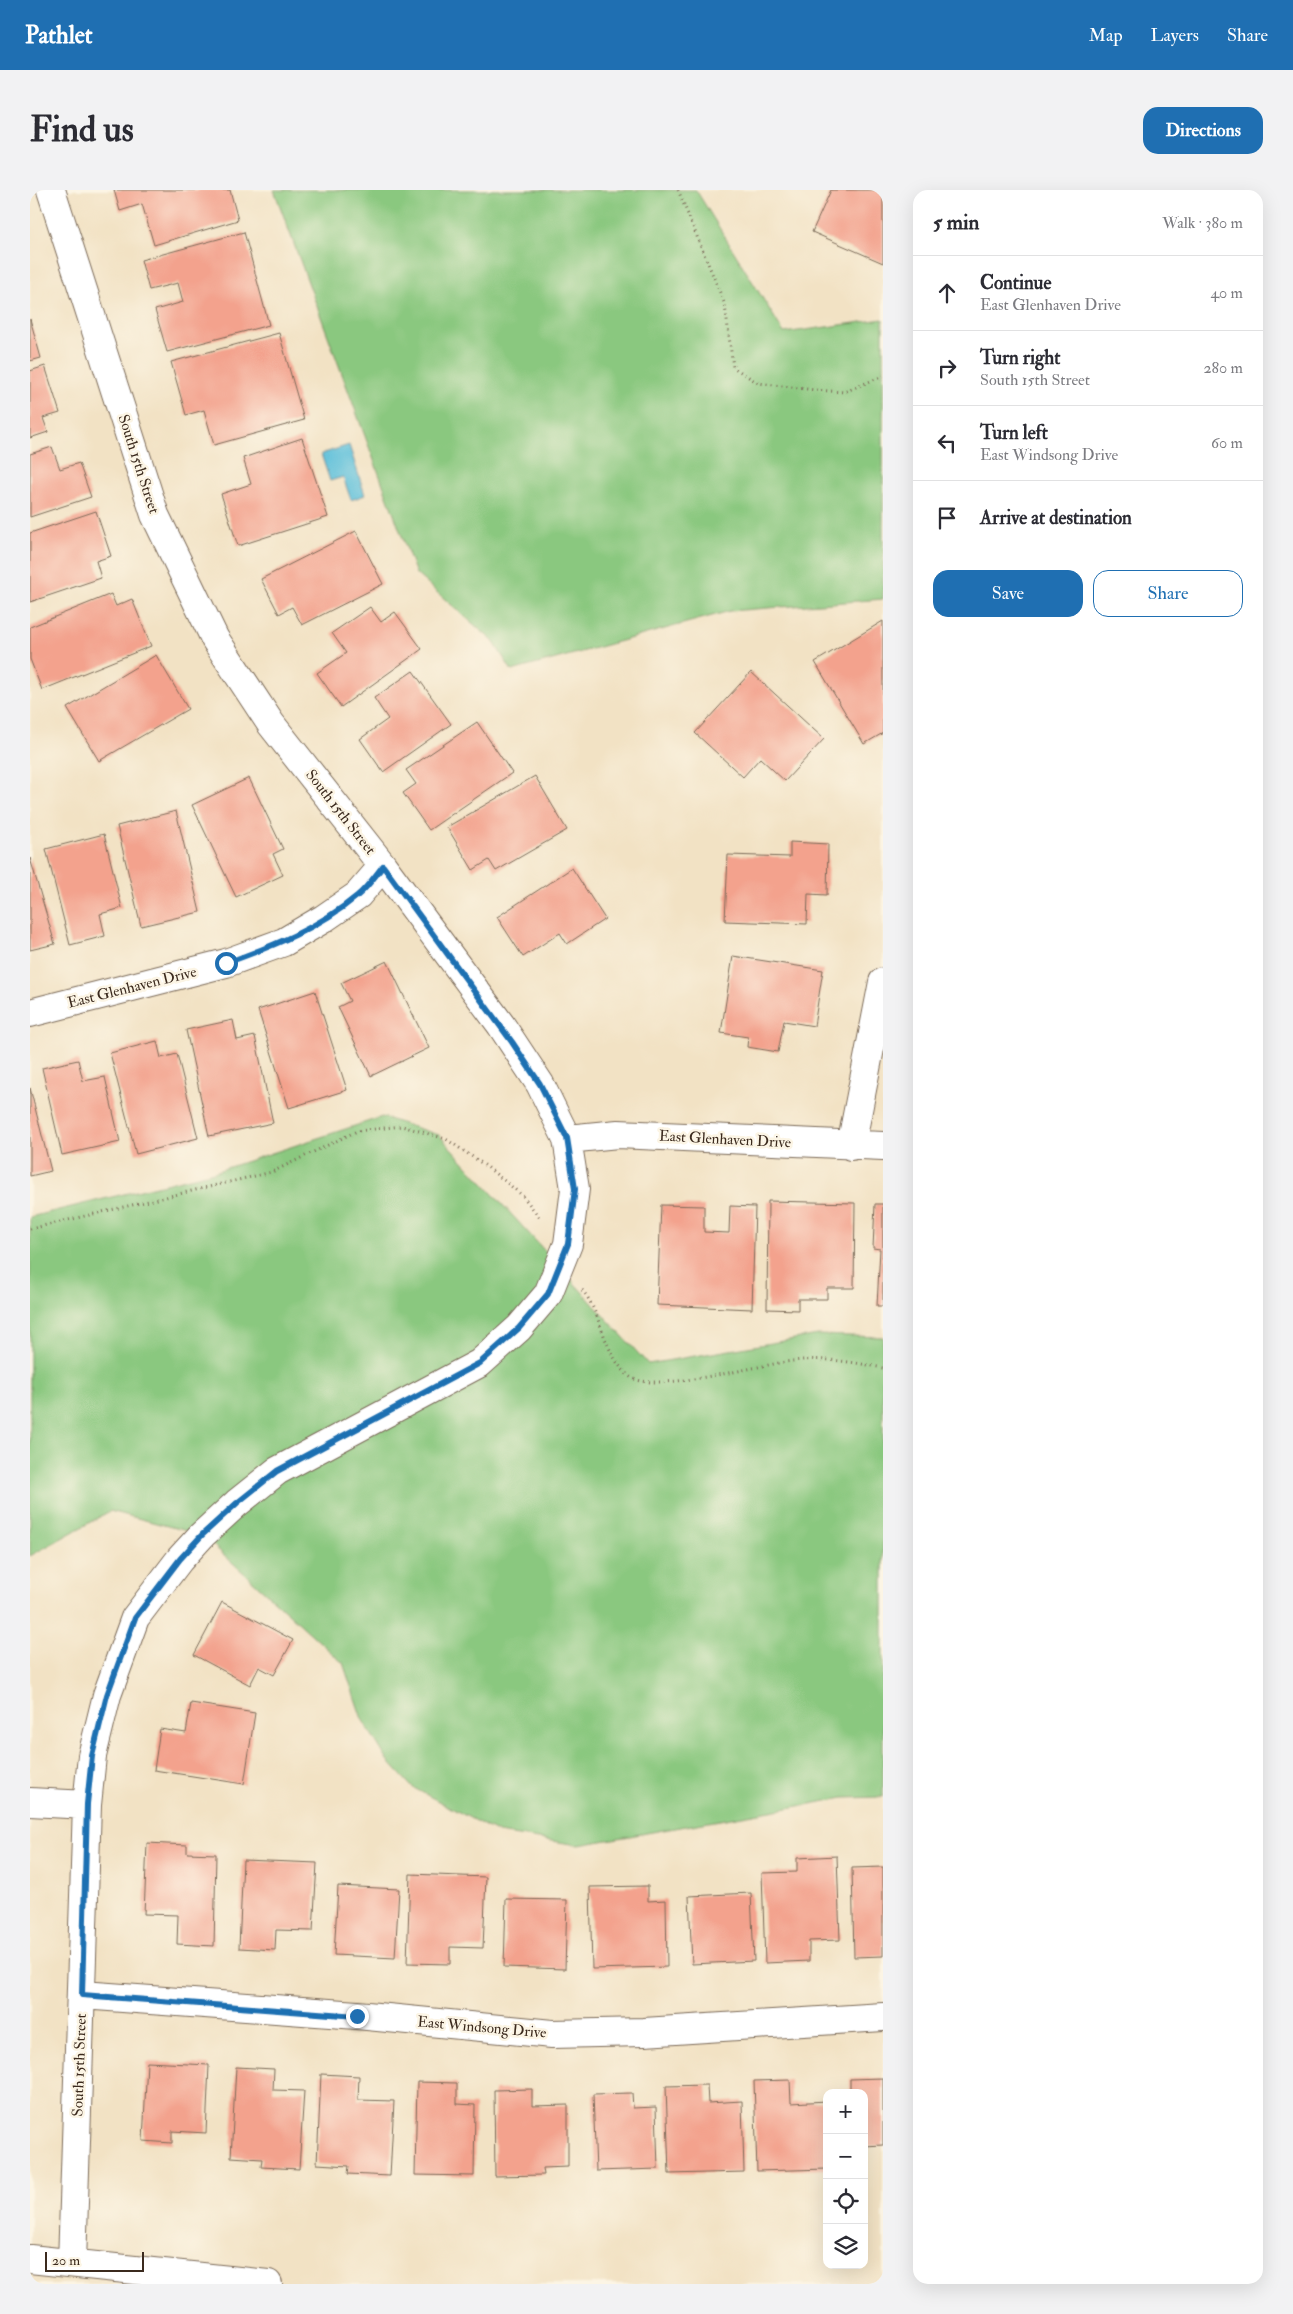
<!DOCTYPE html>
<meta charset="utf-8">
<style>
:root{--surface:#fff;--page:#f2f2f3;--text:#2b2b33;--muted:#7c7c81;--line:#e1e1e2;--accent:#1f6fb2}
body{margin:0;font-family:"IM FELL Double Pica",serif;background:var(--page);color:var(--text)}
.controls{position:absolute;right:15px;bottom:15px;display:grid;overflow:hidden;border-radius:10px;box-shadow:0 5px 20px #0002}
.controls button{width:45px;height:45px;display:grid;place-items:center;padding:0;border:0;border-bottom:1px solid var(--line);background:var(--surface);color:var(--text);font:25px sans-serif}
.scale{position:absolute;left:15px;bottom:12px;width:99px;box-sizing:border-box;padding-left:5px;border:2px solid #3b2a1e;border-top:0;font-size:14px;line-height:18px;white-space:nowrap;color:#3b2a1e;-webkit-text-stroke:4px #fcf5e5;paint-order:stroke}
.stop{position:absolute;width:15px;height:15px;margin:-11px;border:4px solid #1f6fb2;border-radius:50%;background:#fff}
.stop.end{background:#1f6fb2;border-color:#fff;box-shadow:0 1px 5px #0008}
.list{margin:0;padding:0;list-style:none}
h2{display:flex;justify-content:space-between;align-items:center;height:65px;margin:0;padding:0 20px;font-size:21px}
h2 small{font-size:16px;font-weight:400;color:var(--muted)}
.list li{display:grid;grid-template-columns:32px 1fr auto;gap:15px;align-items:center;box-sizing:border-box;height:75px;padding:0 20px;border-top:1px solid var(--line)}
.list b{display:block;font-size:19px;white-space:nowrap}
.list p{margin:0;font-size:16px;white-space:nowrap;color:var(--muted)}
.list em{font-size:16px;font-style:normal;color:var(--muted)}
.actions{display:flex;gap:10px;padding:15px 20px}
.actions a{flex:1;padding:11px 0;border:1px solid var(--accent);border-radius:15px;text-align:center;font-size:18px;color:var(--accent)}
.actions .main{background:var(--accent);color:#fff}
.icon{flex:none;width:28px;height:28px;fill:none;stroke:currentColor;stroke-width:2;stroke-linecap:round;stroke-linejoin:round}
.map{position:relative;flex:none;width:853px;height:2094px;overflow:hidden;border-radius:15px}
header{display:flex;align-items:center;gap:30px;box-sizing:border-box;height:70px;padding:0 25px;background:var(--accent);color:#fff}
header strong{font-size:24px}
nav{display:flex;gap:28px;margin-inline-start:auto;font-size:18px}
.intro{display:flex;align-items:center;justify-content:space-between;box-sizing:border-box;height:120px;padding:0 30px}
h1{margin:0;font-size:35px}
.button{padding:12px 22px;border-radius:15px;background:var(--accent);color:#fff;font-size:18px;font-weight:700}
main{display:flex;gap:30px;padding:0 30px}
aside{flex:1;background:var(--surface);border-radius:15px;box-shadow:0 5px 20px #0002}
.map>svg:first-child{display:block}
.green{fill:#8ac87f;stroke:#62794e}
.water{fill:#5cbfda;stroke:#4c747c}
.building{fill:#f3a28d}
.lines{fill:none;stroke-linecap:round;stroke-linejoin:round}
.minor-casing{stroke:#7b6a58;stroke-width:30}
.path{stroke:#7b6a58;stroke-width:3;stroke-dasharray:1 4;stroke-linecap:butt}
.minor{stroke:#fff;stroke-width:28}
.route{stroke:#1f6fb2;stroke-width:6}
.labels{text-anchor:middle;stroke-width:5;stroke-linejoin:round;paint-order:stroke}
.street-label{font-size:15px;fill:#3b2a1e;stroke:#fcf5e5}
</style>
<header>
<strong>Pathlet</strong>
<nav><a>Map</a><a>Layers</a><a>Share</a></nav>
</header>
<div class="intro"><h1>Find us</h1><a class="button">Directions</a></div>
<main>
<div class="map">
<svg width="853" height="2094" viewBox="0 0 853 2094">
<rect width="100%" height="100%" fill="#fcf5e5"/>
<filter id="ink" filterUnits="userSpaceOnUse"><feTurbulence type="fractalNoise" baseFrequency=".02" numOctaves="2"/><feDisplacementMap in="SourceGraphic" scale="10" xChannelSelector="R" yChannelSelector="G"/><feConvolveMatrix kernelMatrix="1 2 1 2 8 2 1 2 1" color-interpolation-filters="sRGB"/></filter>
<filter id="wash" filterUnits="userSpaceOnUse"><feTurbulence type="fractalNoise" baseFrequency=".0096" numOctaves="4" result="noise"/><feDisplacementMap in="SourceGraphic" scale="20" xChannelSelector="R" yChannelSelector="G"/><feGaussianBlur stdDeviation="1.12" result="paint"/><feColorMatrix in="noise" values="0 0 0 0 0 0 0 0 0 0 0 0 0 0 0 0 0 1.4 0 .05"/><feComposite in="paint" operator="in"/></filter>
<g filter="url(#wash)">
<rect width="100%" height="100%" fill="#f2e2c4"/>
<path class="green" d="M244,0H666L754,143L853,129V409L700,421L482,481L463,451L386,384Z
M352,927L409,945L618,1174L788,1145L853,1147V1607L814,1608L549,1655L468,1643L382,1597L358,1571L332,1529L313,1473L172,1345L80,1321L0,1366V1027L184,982Z"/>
<path class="water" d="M319,255L335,305L321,310L313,287L300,291L291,264Z"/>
<g id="blocks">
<path class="building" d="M84,0H200L208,30L124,55L112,14L90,21Z
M801,0H853V73L782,42Z
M214,42L239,135L137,162L125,120L153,112L148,93L119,100L111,70Z
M0,129L11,168L0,171Z
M249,143L274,230L184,255L174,220L156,225L141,172Z
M15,176L30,223L13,228L18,242L0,248V181Z
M272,248L298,327L208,356L191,304L221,294L213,268Z
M22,257L30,279L49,273L61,307L0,327V264Z
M66,321L81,366L66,371L71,388L0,412V343Z
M326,341L353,394L272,435L262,417L249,424L231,389Z
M81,404L86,416L102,409L121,456L12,500L0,469V437Z
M340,417L351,432L365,422L392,459L311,517L287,483L316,463L302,443Z
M853,431V543L834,554L785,472Z
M126,465L158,519L69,571L37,518Z
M383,481L421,534L353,582L330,549L358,529L344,508Z
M721,482L794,549L755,591L730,568L713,587L665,543Z
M447,532L482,583L399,640L373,603L386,594L376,580Z
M505,586L537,640L466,681L459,670L443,680L417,637Z
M219,588L253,659L243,664L253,685L206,707L162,615Z
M146,621L170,722L111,736L87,636Z
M74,644L92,718L70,724L75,746L40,755L16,659Z
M760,652L798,654L797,705L778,704L777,734L695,731L698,665L760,667Z
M0,668L25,754L0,760Z
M542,678L575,729L537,754L530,743L493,767L467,727Z
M703,766L793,780L784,836L754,831L748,862L717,857L718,847L691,843Z
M357,771L399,858L341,886L308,817L320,811L311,793Z
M285,801L317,900L259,918L228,820Z
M203,830L207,850L225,846L243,933L179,946L156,840Z
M127,851L131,868L147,864L168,948L106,964L80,863Z
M48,870L53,891L75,887L90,952L32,965L12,878Z
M0,898L21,981L0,986Z
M738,1011L825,1013L824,1098H797V1109H768V1120L737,1119Z
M845,1014H853V1116H847L850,1059L843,1058Z
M631,1015L674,1016V1042L699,1043L700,1016L725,1017L722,1119L627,1115Z
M192,1412L263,1450L244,1485L229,1477L220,1495L164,1465Z
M161,1513L225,1523L214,1594L124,1580L130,1539L156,1543Z
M117,1653L157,1655V1663L186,1664L184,1756L147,1754L148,1725L114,1724Z
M807,1666L810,1750L779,1751V1771L735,1773L732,1683L767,1682V1668Z
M213,1670L287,1673L283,1741L246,1740L245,1760L209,1758Z
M853,1677V1766L824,1767L822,1678Z
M380,1684L456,1687L453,1758L420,1757V1774L377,1773Z
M308,1696L369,1699L365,1768L304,1765Z
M618,1696V1711L636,1710L637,1777L562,1779L560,1697Z
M721,1703L724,1771L662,1774L659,1706Z
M476,1709L537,1710L535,1779L474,1777Z
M117,1872L179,1875L176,1943L142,1941V1953L113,1951Z
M206,1877L244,1879L243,1900L274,1901L269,1979L231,1977L232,1969L201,1967Z
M291,1884L329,1886L328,1910L364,1911L360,1986L318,1984L319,1976L287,1974Z
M853,1888V1955L834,1956V1903H820V1889Z
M760,1890L761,1913L797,1911V1979L727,1981L724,1891Z
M387,1892L427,1893V1914L445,1915L444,1986L385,1985Z
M677,1895L678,1913L712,1911L714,1982L639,1984L636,1896Z
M502,1899V1916L538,1915V1977L513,1978L514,1985L465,1986L464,1900Z
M602,1903L603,1918L626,1917L628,1979L566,1981L563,1904Z"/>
</g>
</g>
<g filter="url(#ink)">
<use href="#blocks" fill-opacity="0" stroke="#7b6a58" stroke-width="1"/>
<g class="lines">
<g class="minor-casing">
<path id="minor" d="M21,0L125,325L185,449L241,534L353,676L471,835L510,894L537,949L545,999L538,1054L518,1104L489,1138L450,1173L247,1281L207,1313L172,1345L150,1369L105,1428L77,1505L62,1566L57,1615L42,2073
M0,823L196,773L254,752L293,729L328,705L353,676
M537,949L588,944L853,956
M821,956L853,792
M0,1612L57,1615
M52,1805L327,1825L522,1844L614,1842L853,1827
M0,2069L238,2094"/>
</g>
<path class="path" d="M648,0L695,115L703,177L728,193L785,200L814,202L853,186
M0,1039L242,982L327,941L372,936L416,949L456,976L493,1006L509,1027
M552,1100C571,1121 573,1164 599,1186C622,1205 730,1174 763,1171C794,1167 823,1172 853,1178"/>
<use href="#minor" class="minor"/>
</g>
</g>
<g class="lines" filter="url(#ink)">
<path class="route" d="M196,773C243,756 289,738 327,706C337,698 345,686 353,676L482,852L510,894L537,948L545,999L538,1054L518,1104L489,1138L450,1173L247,1281L207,1313L172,1345L150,1369L105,1428L77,1505L62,1566L57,1614L52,1805L327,1826"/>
</g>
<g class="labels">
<g class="street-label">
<text transform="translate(109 274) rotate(72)" y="5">South 15th Street</text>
<text transform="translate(311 622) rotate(52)" y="5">South 15th Street</text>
<text transform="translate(102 797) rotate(-14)" y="5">East Glenhaven Drive</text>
<text transform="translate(695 949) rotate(3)" y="5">East Glenhaven Drive</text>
<text transform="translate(452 1837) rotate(5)" y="5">East Windsong Drive</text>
<text transform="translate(49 1875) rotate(-88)" y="5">South 15th Street</text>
</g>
</g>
</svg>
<div class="controls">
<button>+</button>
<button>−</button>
<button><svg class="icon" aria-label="locate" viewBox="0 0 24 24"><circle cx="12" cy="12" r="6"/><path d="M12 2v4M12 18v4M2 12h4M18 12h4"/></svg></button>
<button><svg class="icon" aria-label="layers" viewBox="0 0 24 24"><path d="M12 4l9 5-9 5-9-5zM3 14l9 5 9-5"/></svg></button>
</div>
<div class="scale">20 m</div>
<div class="stop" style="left:196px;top:773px"></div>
<div class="stop end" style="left:327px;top:1826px"></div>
</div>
<aside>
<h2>5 min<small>Walk · 380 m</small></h2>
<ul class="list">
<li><svg class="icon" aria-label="ahead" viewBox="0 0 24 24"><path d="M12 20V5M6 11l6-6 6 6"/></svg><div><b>Continue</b><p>East Glenhaven Drive</p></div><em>40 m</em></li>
<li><svg class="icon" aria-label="right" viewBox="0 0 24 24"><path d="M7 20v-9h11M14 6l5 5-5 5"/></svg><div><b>Turn right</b><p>South 15th Street</p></div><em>280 m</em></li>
<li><svg class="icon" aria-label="left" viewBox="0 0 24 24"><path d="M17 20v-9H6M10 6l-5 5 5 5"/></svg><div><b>Turn left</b><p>East Windsong Drive</p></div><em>60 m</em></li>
<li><svg class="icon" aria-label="arrive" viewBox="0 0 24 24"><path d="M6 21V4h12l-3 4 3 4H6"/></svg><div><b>Arrive at destination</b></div></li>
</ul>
<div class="actions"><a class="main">Save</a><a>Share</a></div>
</aside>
</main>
